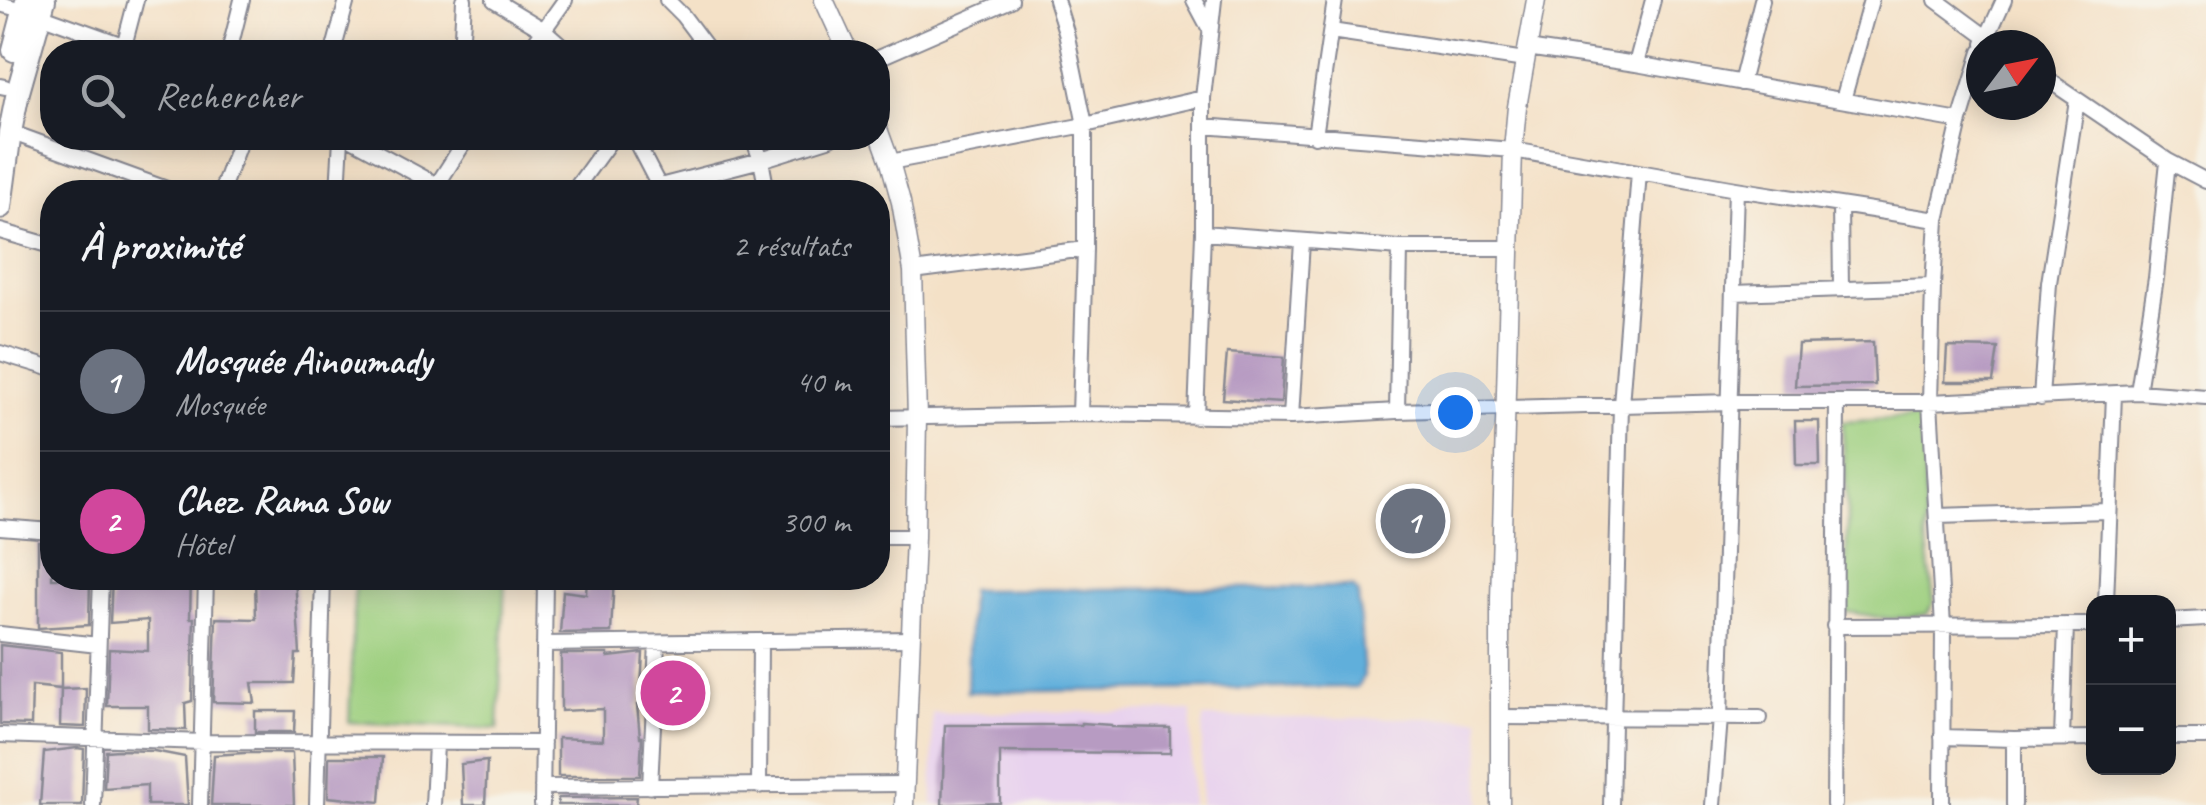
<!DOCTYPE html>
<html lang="fr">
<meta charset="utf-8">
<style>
:root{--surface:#171b24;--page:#20242c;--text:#f1f3f6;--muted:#9ea1a6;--line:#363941;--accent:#d93025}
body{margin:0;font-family:Caveat,sans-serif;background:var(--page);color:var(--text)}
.controls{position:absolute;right:30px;bottom:30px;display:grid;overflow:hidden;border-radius:20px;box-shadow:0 5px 25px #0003}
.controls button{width:90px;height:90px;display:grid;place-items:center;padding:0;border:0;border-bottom:2px solid var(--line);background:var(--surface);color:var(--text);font:50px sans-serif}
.compass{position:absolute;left:1966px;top:30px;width:90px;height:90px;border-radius:50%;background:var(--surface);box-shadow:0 5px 25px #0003;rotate:58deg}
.you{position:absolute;left:1455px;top:412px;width:35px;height:35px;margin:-25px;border:8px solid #fff;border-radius:50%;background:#1a73e8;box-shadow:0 0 0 15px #1a73e833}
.badge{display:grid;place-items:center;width:65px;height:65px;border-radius:50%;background:var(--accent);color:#fff;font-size:32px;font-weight:700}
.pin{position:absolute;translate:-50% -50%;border:5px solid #fff;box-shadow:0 2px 10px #0006}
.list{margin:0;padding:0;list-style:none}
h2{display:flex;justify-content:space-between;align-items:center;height:130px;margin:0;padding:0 40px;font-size:42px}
h2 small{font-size:32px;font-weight:400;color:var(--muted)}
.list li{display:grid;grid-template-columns:65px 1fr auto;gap:30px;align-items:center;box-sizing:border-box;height:140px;padding:0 40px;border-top:2px solid var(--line)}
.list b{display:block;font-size:38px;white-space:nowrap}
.list p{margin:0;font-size:32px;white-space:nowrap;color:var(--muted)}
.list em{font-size:32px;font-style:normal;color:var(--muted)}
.icon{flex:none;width:55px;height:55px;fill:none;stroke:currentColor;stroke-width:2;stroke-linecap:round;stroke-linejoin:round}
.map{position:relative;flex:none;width:2206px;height:805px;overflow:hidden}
.search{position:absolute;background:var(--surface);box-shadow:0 5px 25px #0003;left:40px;top:40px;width:850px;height:110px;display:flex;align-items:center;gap:25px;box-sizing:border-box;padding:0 35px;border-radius:40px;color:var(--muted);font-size:38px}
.panel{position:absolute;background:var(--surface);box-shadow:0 5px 25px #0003;left:40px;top:180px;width:850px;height:410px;border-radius:40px}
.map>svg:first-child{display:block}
.built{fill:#e8d2ee}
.green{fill:#9dcf7f;stroke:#5c7f6e;stroke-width:2.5}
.water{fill:#61afdb;stroke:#3e6f9c;stroke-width:2.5}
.building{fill:#b79bc2}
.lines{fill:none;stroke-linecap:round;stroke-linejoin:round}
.minor-casing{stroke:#888892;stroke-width:18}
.tertiary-casing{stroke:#888892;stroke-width:21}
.primary-casing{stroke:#888892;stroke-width:26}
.minor{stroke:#fff;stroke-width:14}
.tertiary{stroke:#fff;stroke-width:18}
.primary{stroke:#fff;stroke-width:22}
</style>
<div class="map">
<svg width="2206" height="805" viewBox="0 0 2206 805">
<rect width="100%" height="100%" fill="#f7f3e8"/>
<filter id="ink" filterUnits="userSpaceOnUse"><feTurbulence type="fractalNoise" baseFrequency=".01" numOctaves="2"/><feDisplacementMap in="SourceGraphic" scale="20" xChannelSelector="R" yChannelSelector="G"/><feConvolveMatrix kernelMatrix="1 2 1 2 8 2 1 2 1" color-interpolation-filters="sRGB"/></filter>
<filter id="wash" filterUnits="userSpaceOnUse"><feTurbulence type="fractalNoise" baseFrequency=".0048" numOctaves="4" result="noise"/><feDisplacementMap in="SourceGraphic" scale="40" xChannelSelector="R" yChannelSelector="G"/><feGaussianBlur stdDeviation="2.25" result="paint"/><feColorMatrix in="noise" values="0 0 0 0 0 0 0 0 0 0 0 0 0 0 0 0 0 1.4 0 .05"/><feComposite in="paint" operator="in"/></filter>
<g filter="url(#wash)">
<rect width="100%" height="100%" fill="#f4e1c7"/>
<path class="built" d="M1191,711L1192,805H933L932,713Z
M1203,718H1480L1481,805H1200Z"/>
<path class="green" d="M1923,417L1926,538L1934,602L1927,614L1891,619L1846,612L1847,504L1842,422Z
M355,578H505L498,729L349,722Z"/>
<path class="water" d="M1352,587L1358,593L1364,676L1357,687L967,692L970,590Z"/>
<g id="blocks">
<path class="building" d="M1873,342L1875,385L1795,386L1798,344Z
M1947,347L1998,348L1993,382H1945Z
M1227,353L1284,357L1281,403L1223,399Z
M1795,421H1819L1820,465H1796Z
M38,541L52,543V578H90L89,625L38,628Z
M112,578H191L190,618H194L192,701L185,703L186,730L148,729V706H107L109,649L148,651V620L110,623Z
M255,578H295L300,654H296L294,683H252L255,703L213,702L216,618L256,619Z
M587,578H614L611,632L560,633L563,591L586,594Z
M0,645L61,652V689L32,686L31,725L0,724Z
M643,653L640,705H637L640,737H642L640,776H558V738L603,740V709L561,711V654H608V657Z
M86,688L85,727L60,726L61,689Z
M255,711H295L294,732H255Z
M1081,723L1111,725V727L1170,728V753L1000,752V803L942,805L945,725H1081Z
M77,748L84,749L82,805H40L44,752Z
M118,750L154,751L185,757L188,805H147V785L104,788L106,751Z
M244,753H292L294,805H211L214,755Z
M329,757H383L380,802L328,797Z
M487,761L485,805H463L461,764Z
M637,797L636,805H558V798Z"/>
</g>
</g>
<g filter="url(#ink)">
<use href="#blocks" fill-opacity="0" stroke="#888892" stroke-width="2.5"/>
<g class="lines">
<g class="minor-casing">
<path id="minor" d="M494,0L544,30L569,52
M667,0L683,16L710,52
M1056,0L1066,32L1085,125V249L1080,414
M1194,0L1209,28
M1936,0L1997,45
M0,4L40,15L142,52
M1331,31L1525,60
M1984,44L2004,0
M124,46L136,0
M1527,48L1636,64L1960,121
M229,52L242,0
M333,52L347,0
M461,52L464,0
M528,52L565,0
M878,58L1011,0
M1636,64L1653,0
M2041,75L2168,161L2206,181
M1741,83L1762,0
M0,86L5,87
M1843,100L1871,0
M1203,126L1513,150L1736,189L1937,220
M10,132L175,192
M1315,136L1335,0
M350,138L437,185L445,192
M634,138L662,192
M753,138L761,160L767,192
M890,162L1085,125L1203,98
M660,186L761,160L831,138
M221,192L241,138
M338,192L341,138
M437,192V185L467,138
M573,192L612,138
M1840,205L1841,289
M0,231L52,246
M1203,233L1400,248H1510
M913,271L1085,249
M1733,293L1933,286
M0,353L52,369
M2138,392L2156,278L2168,161
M2041,398L2049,283L2077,100
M1397,411L1400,248
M1196,417L1203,233V98L1214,0
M1291,417L1302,242
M878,418L1080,414L1291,417L1397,411L1731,402H1930L2138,392L2206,397
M1937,516L2108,511
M0,527L52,531
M878,537H915
M2106,602L2114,394
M2168,621L2206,619
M1834,626L2094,625
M0,634L98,645
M544,644L911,639
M1500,717L1760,718
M0,735L203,742L543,743
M1942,737L2014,739L2094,738
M2168,737H2206
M2062,738L2066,625
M759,786L760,641
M542,787L905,784
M650,787L657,643
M93,805L101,578
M200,805L206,578
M317,805L323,578
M433,805L436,744
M542,805L545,578
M1611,805L1621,405L1639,172
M1713,805L1720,718L1736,189
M1834,805L1837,402
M1942,805L1943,626L1930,402L1933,286L1937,220L1960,121L1981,52
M2014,805V739"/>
</g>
<g class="tertiary-casing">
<path id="tertiary" d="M824,0L848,52
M878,129L890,162L901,202L913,271L917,418L915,537L904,805
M1500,805V599L1513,150L1517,107L1536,0"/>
</g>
<g class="primary-casing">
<path id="primary" d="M14,50L27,0
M0,207L10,132L18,92L44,0"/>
</g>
<use href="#minor" class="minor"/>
<use href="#tertiary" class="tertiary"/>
<use href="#primary" class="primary"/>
</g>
</g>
</svg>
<div class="controls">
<button>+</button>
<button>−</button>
</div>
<svg class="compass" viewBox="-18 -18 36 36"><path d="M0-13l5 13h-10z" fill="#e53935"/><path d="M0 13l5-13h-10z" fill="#9ea1a6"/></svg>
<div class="you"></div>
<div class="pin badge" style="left:1413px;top:521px;background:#6b7280">1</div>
<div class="pin badge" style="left:673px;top:693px;background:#d1479c">2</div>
<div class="search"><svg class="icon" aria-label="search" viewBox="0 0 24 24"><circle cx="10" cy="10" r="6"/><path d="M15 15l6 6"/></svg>Rechercher</div>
<section class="panel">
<h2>À proximité<small>2 résultats</small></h2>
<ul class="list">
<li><span class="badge" style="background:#6b7280">1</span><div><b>Mosquée Ainoumady</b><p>Mosquée</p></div><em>40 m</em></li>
<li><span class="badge" style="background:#d1479c">2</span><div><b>Chez. Rama Sow</b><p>Hôtel</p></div><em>300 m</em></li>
</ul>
</section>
</div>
